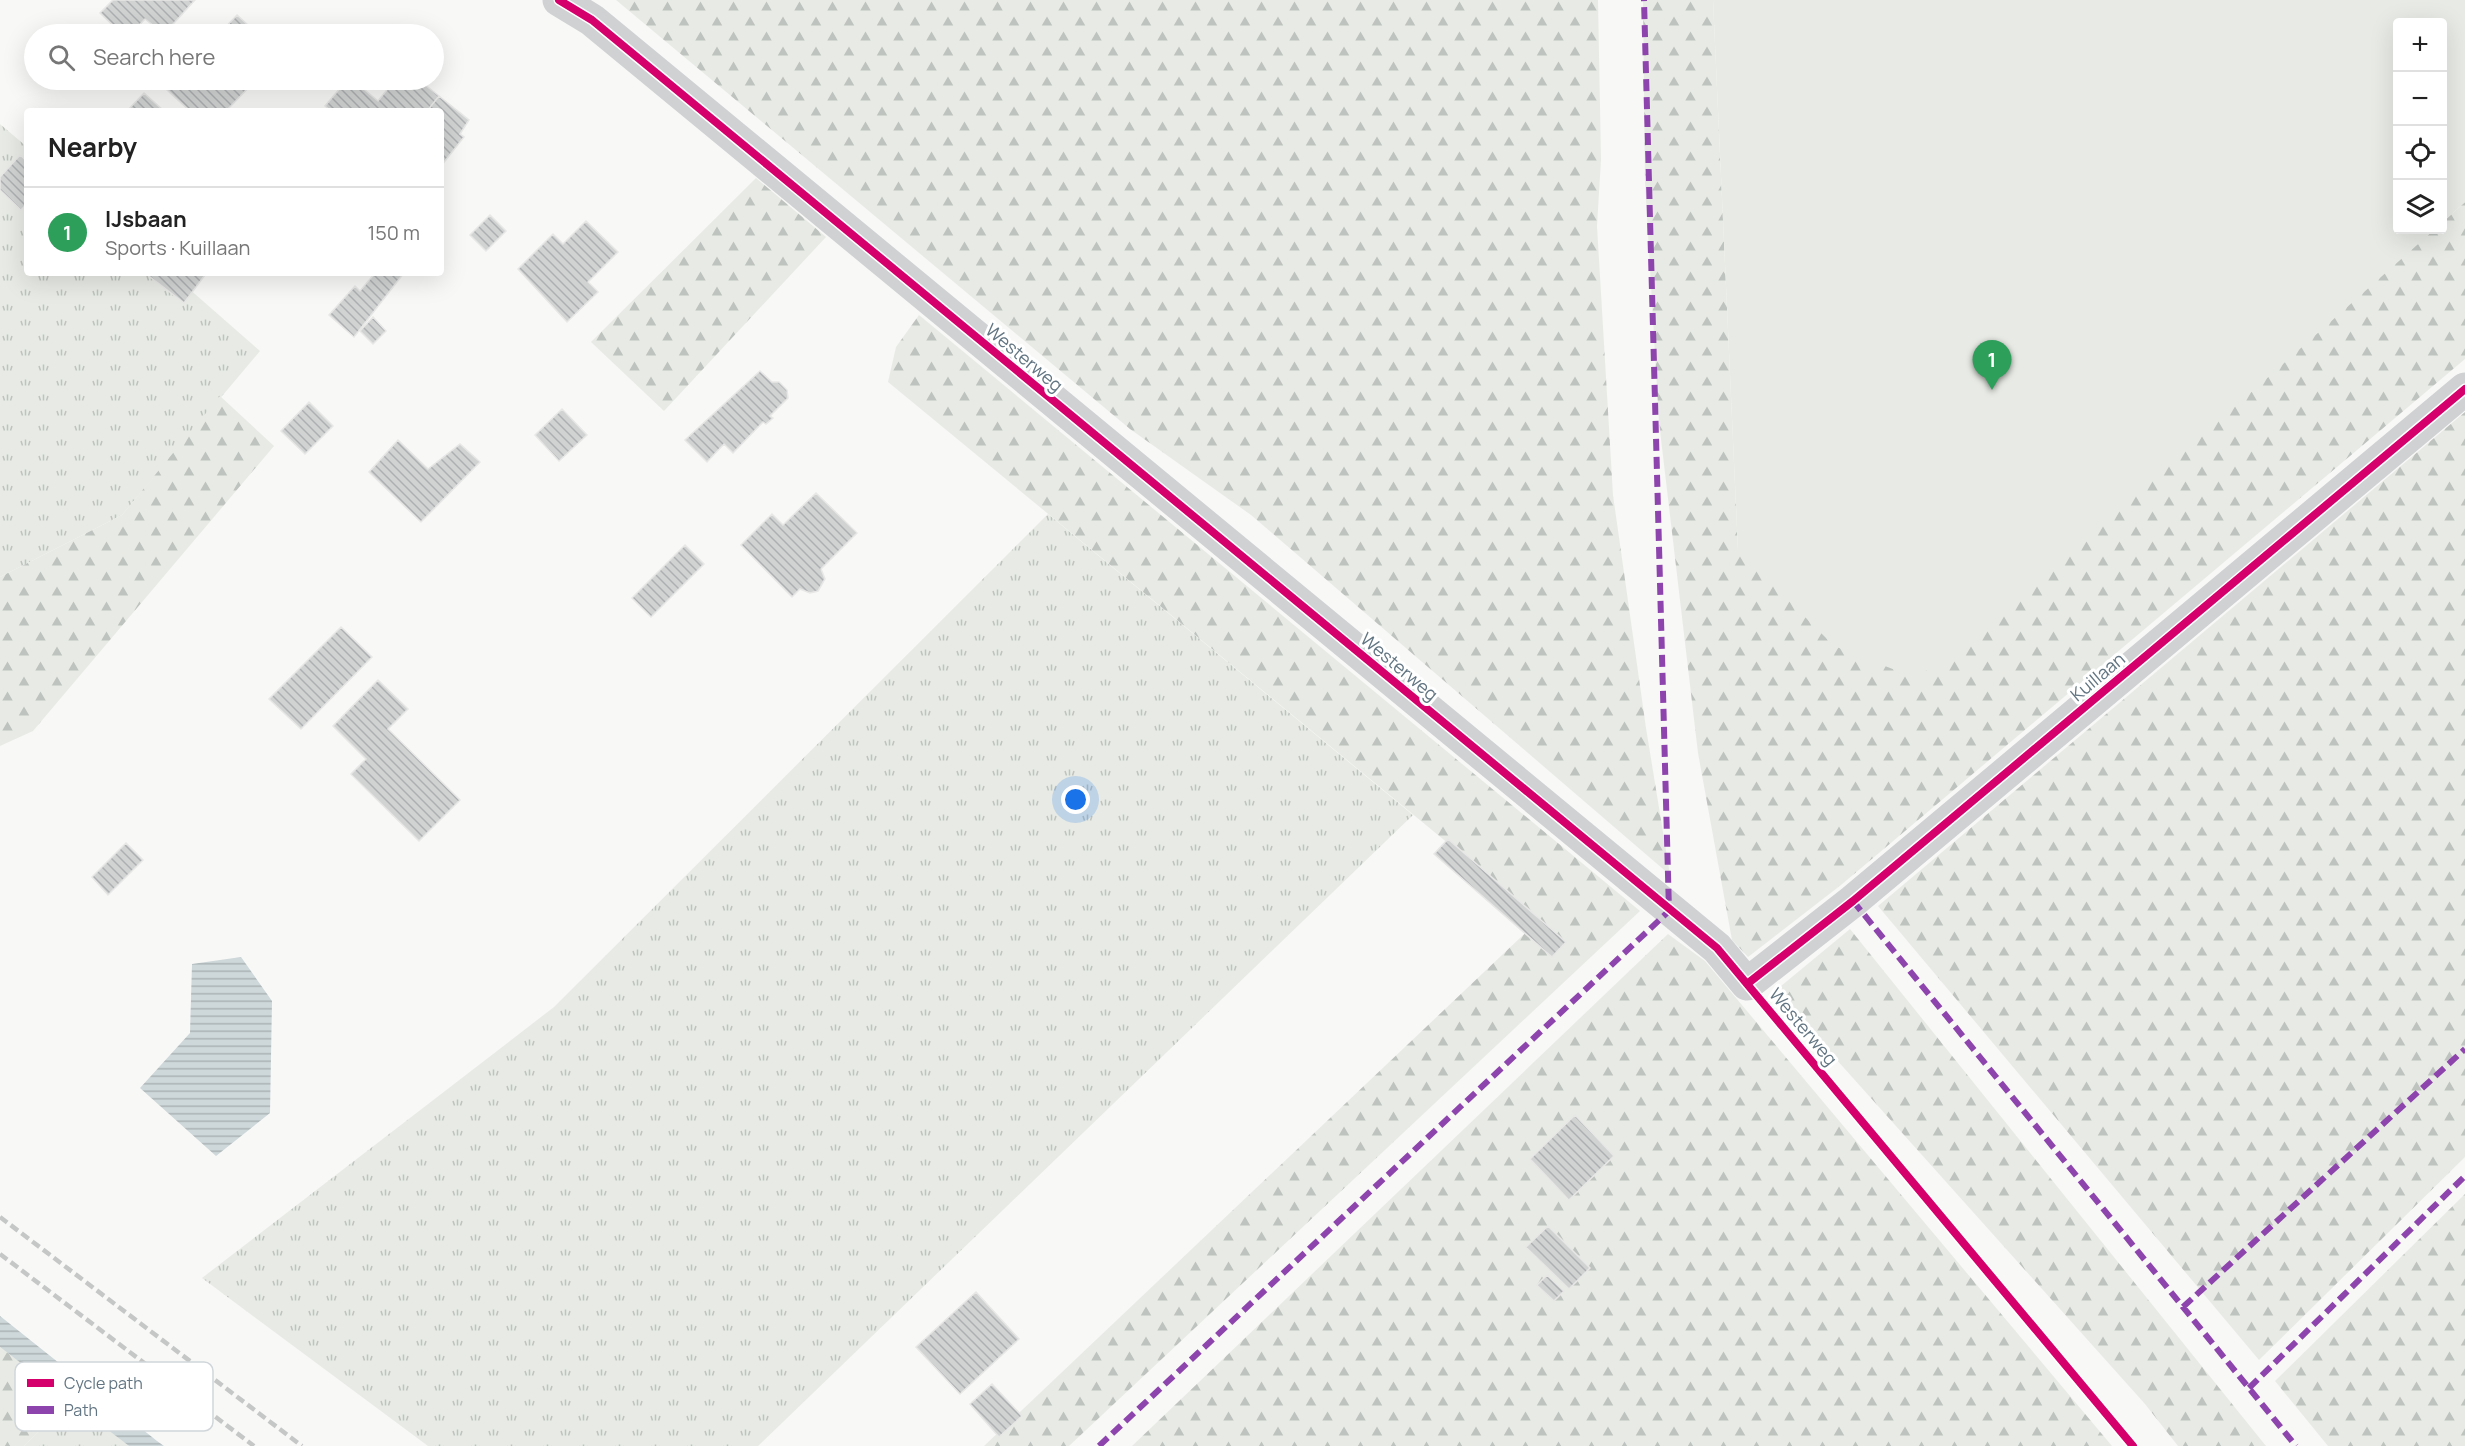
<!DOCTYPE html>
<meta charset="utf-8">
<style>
:root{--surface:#fff;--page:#f6f6f6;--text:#222;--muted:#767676;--line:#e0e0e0;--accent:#565c60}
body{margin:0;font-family:Manrope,sans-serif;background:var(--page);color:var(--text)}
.controls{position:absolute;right:18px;top:18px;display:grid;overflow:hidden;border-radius:6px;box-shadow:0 6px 24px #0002}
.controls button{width:54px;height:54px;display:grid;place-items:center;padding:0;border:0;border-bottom:2px solid var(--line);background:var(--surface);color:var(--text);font:30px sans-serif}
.you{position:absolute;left:1076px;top:800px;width:21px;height:21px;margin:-15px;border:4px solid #fff;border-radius:50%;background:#1a73e8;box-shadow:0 0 0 9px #1a73e833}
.badge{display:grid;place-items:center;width:39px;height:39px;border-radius:50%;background:var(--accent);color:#fff;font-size:20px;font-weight:700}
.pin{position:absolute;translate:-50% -50px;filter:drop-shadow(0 2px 3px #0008)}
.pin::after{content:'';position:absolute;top:32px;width:21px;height:18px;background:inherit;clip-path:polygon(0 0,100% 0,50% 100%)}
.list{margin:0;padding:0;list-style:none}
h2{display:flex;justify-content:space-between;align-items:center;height:78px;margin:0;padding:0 24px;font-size:26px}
h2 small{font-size:20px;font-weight:400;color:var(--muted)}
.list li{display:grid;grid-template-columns:39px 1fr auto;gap:18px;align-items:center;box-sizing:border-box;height:90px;padding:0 24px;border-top:2px solid var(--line)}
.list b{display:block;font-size:22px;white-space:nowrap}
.list p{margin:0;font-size:20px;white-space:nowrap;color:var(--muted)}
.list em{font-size:20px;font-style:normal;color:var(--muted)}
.icon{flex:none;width:33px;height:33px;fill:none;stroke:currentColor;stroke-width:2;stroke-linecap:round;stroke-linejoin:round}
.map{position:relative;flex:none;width:2465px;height:1446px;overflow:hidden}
.search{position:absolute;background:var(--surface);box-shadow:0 6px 24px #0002;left:24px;top:24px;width:420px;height:66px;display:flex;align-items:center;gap:15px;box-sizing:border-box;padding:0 21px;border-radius:33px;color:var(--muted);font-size:22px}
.panel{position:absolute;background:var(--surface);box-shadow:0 6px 24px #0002;left:24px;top:108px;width:420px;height:168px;border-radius:6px}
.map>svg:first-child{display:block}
.grass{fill:url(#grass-tufts)}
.forest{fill:url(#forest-firs)}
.park{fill:#e8ebe5}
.water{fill:url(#water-rules)}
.building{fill:url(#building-back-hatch);stroke:#e7e7e6;stroke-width:1.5}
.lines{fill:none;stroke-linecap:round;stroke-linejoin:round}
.minor{stroke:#cfd1d2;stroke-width:33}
.rail{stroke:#c5c7c7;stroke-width:4.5;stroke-dasharray:9 4.5;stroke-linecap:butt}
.quiet{stroke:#8e44ad;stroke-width:6;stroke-dasharray:12 6;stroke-linecap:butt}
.cycleway-casing{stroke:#fff;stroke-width:11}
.cycleway{stroke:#d6006c;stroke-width:8}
.labels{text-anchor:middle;stroke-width:6;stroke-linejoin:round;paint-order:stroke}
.street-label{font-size:18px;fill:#627582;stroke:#fff}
.key{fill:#fff;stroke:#d0d6da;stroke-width:1.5}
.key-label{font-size:16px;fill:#627582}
</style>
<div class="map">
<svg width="2465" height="1446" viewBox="0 0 2465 1446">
<defs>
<pattern id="grass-tufts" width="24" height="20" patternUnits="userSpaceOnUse" patternTransform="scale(1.5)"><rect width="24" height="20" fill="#e8ebe5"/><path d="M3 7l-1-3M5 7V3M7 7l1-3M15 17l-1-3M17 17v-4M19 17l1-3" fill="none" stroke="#bfc3bf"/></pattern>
<pattern id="forest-firs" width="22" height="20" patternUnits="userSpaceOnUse" patternTransform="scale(1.5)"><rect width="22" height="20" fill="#e8ebe5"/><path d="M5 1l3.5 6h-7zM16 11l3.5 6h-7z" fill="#bfc3bf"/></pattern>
<pattern id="water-rules" width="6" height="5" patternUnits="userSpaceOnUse" patternTransform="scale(1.5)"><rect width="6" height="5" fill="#ced7d9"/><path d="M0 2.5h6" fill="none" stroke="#abb3b5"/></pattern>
<pattern id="building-back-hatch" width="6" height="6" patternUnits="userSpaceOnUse" patternTransform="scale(1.5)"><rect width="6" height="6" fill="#d1d3d3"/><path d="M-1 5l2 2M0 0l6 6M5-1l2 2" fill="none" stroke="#adb0b1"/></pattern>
</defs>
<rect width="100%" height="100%" fill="#f8f8f7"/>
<path class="grass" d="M0,124L27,147V273H171L260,351L122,515L0,577Z
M1048,514L1413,815L758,1446H428L202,1278L554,1007Z
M71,1400L129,1446H24Z"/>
<path class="forest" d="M616,0H1598L1601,160L1597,226L1613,495L1646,728L1670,875L1251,515L1130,429Z
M1643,0H1713L1738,550L2434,230H2442L2443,222L2465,202V359L1841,885L1748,957L1732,940L1698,753L1659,422L1645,183Z
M756,178L826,237L664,411L591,342Z
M919,315L1640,911L1069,1446H984L1540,919L888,382L896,347Z
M220,396L274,446L33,731L0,746V577L122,515Z
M2465,412V1157L2259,1360L1878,906Z
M1850,929L2241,1415L2266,1446H2178L2145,1404L1775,991Z
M1668,934L1705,961L2112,1446H1132Z
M2465,1194V1446H2328L2275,1381Z
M0,1347L71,1400L24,1446H0Z"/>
<path class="park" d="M1713,0H2465V202L2443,222L2442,22H2398V230H2434L1950,659L1913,677L1834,646L1738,550Z"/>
<path class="water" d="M241,957L272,1001L270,1113L216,1156L140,1088L190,1033L192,964Z
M0,1316L157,1441L164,1446H129L0,1347Z"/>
<path class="building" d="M113,0H195L164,34L145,19L131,34H122L100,13Z
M237,15L258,34H219Z
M177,80H256L226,111H190L167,90Z
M347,80H353L378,101L394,81L398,85L403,80H419L439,96L427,111H331L325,106Z
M144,93L164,111H127Z
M439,96L469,120L460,134L464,137L441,166V111H427Z
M20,155L27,162V204L21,210L0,190V177Z
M490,215L506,231L486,251L470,235Z
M586,221L618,252L588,282L598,292L567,322L518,269L553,234L563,244Z
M145,273H203L205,275L184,303Z
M375,273H404L354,337L329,315L355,286L360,291Z
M373,317L386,331L373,344L360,331Z
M760,371L772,382H779L787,390L788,398L770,416L773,418L766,424L763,422L733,453L724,444L707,462L685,440Z
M309,402L333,426L305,454L281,431Z
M562,409L587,435L559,461L535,435Z
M398,440L428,469L460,444L480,462L421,522L369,472Z
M816,493L857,533L821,569L825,579L818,591L810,593L800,589L792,597L741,545L772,514L783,525Z
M685,545L704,564L651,617L632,598Z
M341,627L372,657L301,729L269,699Z
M378,680L408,709L388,729L460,800L419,841L351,774L366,759L333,726Z
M1448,839L1566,942L1552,957L1434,854Z
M126,843L143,860L108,895L92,877Z
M1575,1115L1614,1156L1569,1200L1530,1159Z
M1548,1226L1590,1268L1569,1289L1526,1247Z
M1547,1275L1564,1291L1554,1301L1537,1285Z
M976,1292L1019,1339L960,1394L916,1347Z
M992,1384L1022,1416L999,1437L970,1404Z"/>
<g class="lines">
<path class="minor" d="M559,0L592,20L1717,948L1747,984L1853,901L2465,389"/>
<path class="rail" d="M0,1217L302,1446
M0,1254L254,1446"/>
<path class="quiet" d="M1853,901L2296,1446
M2183,1307L2465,1049
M2249,1388L2465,1176
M1099,1446L1669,911L1644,0"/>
<g class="cycleway-casing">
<path id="cycleway" d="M559,0L592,20L1717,948L2133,1446
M1747,984L1853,901L2465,389"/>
</g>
<use href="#cycleway" class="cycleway"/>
</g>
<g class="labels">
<g class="street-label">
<text transform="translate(1024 358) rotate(40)" y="6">Westerweg</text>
<text transform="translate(1399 667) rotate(40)" y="6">Westerweg</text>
<text transform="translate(2098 677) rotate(-40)" y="6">Kuillaan</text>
<text transform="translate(1803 1027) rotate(50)" y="6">Westerweg</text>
</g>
</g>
<rect x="15" y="1362" width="198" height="69" rx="9" class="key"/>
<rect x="27" y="1379" width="27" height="8" fill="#d6006c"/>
<rect x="27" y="1406" width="27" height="8" fill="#8e44ad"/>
<g class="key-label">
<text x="64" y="1389">Cycle path</text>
<text x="64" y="1416">Path</text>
</g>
</svg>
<div class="controls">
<button>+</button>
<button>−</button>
<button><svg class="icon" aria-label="locate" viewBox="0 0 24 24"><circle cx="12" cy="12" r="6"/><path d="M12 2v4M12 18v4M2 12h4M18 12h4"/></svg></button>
<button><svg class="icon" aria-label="layers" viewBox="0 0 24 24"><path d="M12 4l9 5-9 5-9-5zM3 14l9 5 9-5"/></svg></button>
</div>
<div class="you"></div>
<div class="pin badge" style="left:1992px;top:390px;background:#2e9e5b">1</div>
<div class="search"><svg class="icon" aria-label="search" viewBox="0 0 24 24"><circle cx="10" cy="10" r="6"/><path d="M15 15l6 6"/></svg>Search here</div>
<section class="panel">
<h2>Nearby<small></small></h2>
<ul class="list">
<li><span class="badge" style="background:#2e9e5b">1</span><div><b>IJsbaan</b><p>Sports · Kuillaan</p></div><em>150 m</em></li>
</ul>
</section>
</div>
